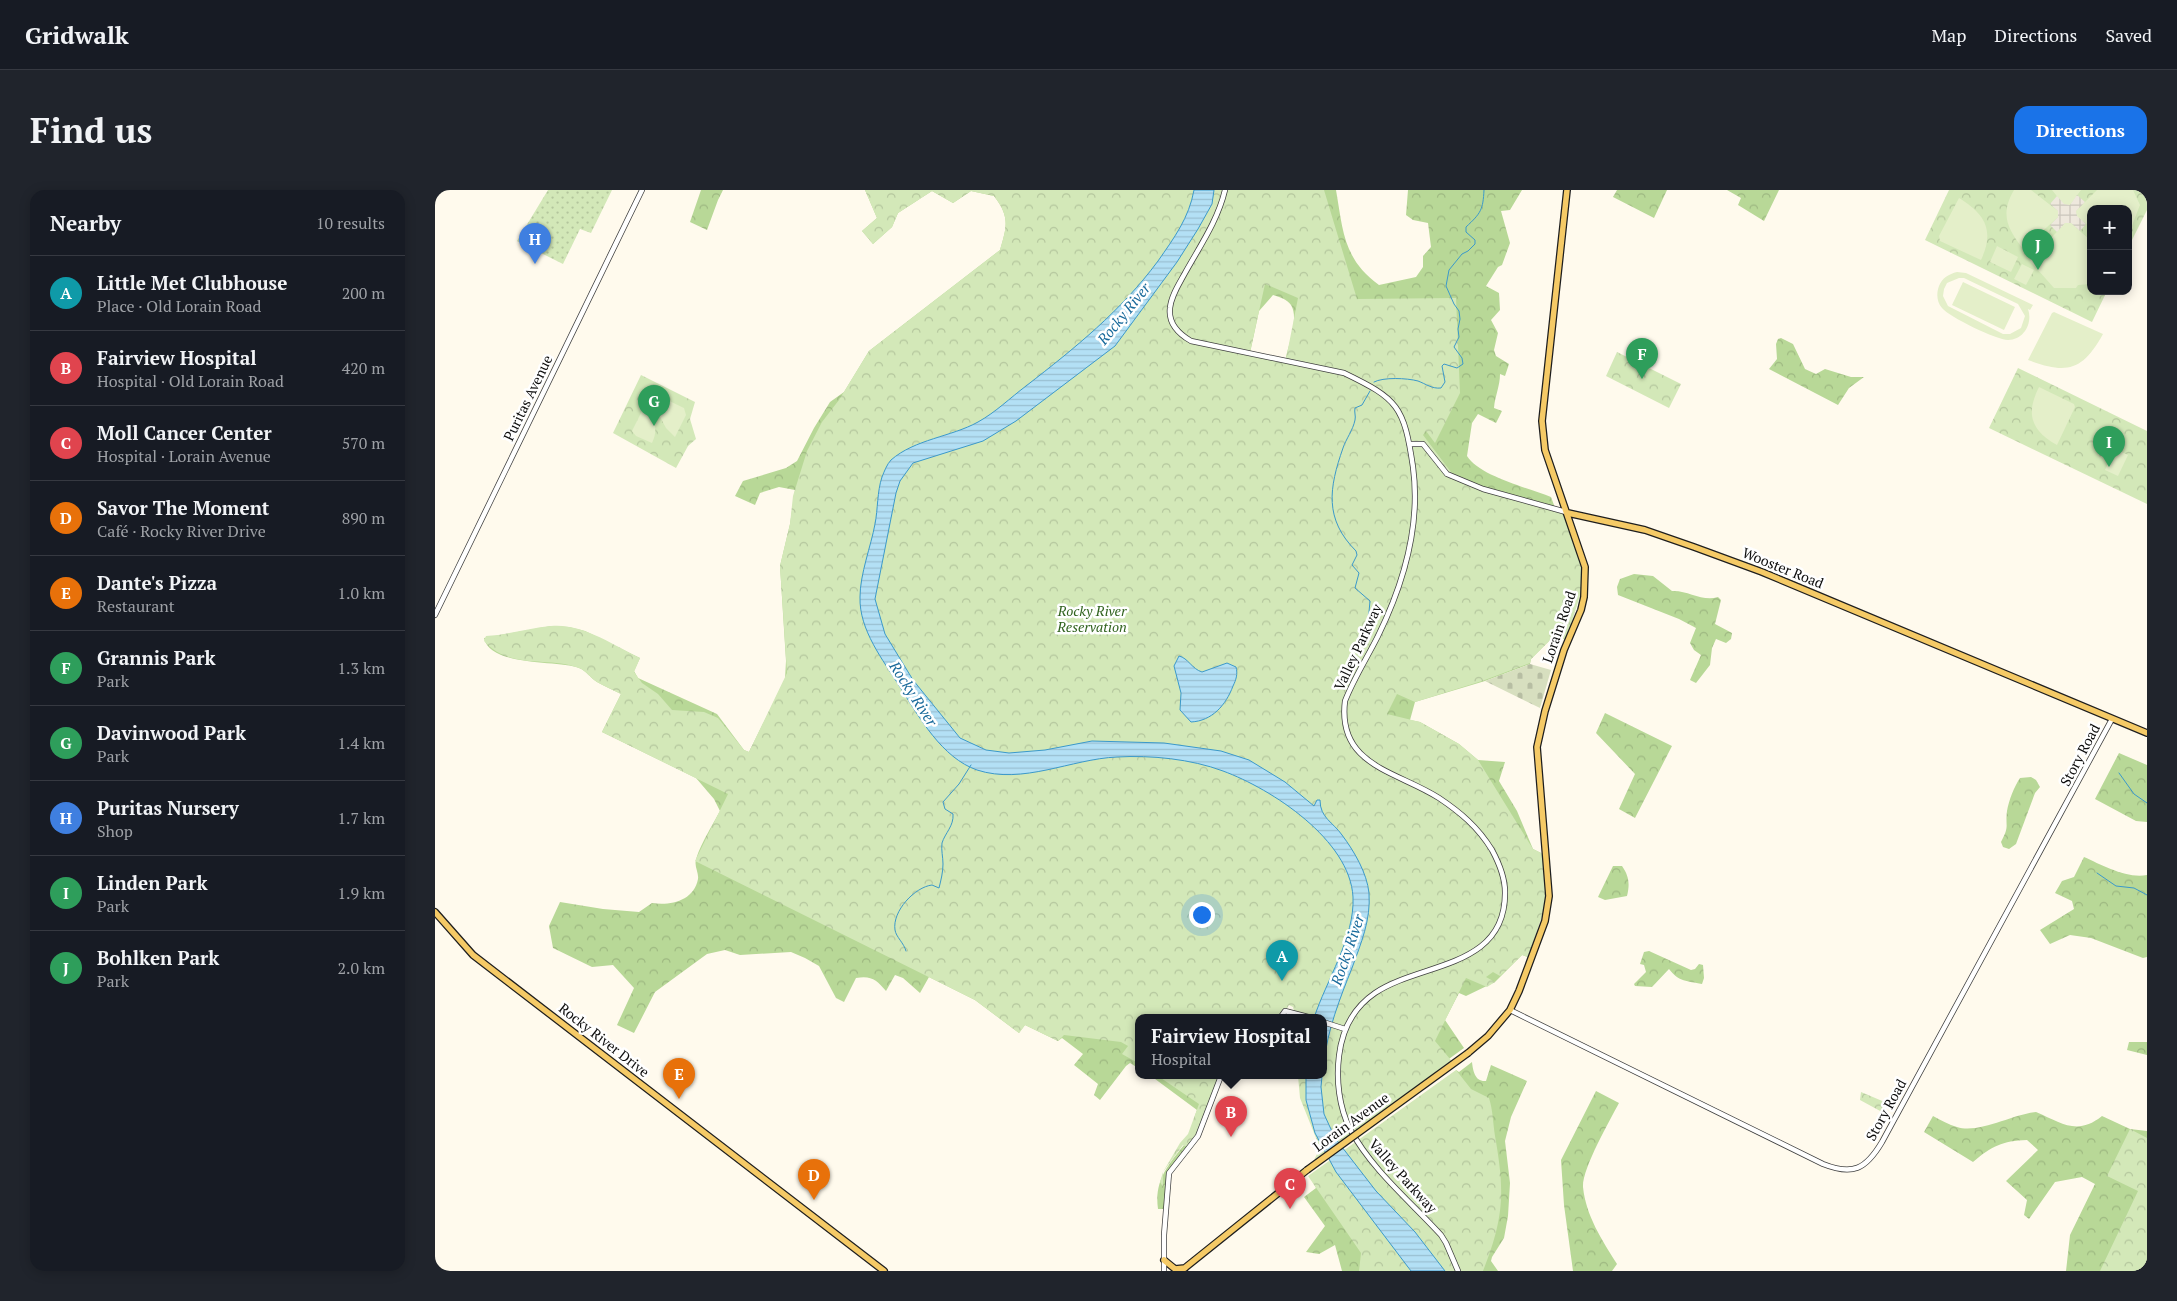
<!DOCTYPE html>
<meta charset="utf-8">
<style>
:root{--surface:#171b24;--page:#20242c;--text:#f1f3f6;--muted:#9ea1a6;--line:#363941;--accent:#1a73e8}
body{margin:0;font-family:"PT Serif",serif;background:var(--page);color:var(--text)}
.controls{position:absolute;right:15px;top:15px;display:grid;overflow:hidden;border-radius:10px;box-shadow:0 2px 12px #0003}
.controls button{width:45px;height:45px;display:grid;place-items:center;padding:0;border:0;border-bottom:1px solid var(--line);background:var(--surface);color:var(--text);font:25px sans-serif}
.you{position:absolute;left:766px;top:724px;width:18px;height:18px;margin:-12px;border:4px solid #fff;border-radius:50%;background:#1a73e8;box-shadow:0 0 0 8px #1a73e833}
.badge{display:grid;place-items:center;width:32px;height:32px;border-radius:50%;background:var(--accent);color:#fff;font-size:16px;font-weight:700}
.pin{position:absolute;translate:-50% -41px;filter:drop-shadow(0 1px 2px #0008)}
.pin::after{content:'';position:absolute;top:26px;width:18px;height:15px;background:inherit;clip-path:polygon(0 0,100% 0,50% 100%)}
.popup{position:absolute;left:700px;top:824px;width:192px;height:65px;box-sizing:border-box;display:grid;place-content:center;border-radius:10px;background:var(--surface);filter:drop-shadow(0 1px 4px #0005);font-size:16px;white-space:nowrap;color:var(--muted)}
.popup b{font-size:19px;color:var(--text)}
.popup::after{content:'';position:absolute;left:50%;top:100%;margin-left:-10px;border:10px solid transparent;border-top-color:var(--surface)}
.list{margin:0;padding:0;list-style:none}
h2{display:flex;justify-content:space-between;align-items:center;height:65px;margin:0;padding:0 20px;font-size:21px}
h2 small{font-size:16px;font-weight:400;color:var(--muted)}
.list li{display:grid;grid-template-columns:32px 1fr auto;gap:15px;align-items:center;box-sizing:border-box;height:75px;padding:0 20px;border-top:1px solid var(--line)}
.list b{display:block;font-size:19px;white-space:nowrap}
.list p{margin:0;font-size:16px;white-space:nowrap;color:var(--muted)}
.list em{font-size:16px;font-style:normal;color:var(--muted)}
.map{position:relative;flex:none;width:1712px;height:1081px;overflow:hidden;border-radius:15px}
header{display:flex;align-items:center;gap:30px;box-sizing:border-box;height:70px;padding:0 25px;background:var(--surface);border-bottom:1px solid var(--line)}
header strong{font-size:24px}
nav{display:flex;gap:28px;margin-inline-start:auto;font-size:18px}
.intro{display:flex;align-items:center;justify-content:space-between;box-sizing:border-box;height:120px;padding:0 30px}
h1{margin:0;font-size:35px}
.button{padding:12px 22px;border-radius:15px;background:var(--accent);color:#fff;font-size:18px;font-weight:700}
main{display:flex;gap:30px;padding:0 30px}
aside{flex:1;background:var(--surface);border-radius:15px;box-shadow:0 2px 12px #0003}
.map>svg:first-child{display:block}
.grass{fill:url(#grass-dots)}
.forest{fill:url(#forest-crowns)}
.cemetery{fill:url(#cemetery-stones)}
.park{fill:url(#park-crowns);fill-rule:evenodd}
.pitch{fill:#e4efc9;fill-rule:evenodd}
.plaza{fill:url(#plaza-grid)}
.water{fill:url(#water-rules);stroke:#3b99ca}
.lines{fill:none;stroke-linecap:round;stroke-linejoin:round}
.stream{stroke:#3b99ca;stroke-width:1}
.minor-casing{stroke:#404040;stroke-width:6}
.major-casing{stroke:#1e1e1e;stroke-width:8}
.minor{stroke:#fff;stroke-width:4.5}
.major{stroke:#f5ca66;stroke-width:5.5}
.major-bridge-casing{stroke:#1e1e1e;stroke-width:8;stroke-linecap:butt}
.major-bridge{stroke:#f5ca66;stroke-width:5.5}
.labels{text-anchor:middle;stroke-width:5;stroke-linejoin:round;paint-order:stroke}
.street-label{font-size:14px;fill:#0d0d0d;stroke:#fff}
.park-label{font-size:14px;font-style:italic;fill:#31631f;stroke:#fff}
.water-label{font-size:15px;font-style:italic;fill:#196a9b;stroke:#fff}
</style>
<header>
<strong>Gridwalk</strong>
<nav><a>Map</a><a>Directions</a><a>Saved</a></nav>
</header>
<div class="intro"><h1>Find us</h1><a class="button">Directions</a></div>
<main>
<aside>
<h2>Nearby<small>10 results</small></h2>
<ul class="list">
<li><span class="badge" style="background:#0f9aa8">A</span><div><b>Little Met Clubhouse</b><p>Place · Old Lorain Road</p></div><em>200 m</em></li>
<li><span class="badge" style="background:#e0444e">B</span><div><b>Fairview Hospital</b><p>Hospital · Old Lorain Road</p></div><em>420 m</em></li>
<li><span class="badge" style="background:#e0444e">C</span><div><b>Moll Cancer Center</b><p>Hospital · Lorain Avenue</p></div><em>570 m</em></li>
<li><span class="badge" style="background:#e8710a">D</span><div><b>Savor The Moment</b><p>Café · Rocky River Drive</p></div><em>890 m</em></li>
<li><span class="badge" style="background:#e8710a">E</span><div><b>Dante's Pizza</b><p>Restaurant</p></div><em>1.0 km</em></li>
<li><span class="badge" style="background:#2e9e5b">F</span><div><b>Grannis Park</b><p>Park</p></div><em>1.3 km</em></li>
<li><span class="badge" style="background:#2e9e5b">G</span><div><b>Davinwood Park</b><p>Park</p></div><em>1.4 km</em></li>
<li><span class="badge" style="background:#3f7fe0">H</span><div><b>Puritas Nursery</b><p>Shop</p></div><em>1.7 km</em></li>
<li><span class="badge" style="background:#2e9e5b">I</span><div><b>Linden Park</b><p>Park</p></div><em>1.9 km</em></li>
<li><span class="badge" style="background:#2e9e5b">J</span><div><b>Bohlken Park</b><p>Park</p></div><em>2.0 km</em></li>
</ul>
</aside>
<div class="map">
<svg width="1712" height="1081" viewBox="0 0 1712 1081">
<defs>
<pattern id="grass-dots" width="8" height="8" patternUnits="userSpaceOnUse" patternTransform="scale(1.25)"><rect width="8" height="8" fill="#d3e8b8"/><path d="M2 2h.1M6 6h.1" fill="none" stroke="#b4c69d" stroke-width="1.8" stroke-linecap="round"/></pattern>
<pattern id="forest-crowns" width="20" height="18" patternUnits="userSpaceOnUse" patternTransform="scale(1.25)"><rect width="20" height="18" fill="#b8d897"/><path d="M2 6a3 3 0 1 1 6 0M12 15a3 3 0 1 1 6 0" fill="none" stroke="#9db881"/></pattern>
<pattern id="cemetery-stones" width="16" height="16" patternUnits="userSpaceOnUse" patternTransform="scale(1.25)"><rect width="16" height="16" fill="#d7dfbf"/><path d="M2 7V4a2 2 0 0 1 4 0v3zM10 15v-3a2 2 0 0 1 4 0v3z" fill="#b7bea3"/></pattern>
<pattern id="park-crowns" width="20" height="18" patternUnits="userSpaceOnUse" patternTransform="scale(1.25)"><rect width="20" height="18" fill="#d3e8b8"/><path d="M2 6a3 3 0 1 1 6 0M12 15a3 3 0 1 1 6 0" fill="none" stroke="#b4c69d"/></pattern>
<pattern id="plaza-grid" width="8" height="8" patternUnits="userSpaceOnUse" patternTransform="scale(1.25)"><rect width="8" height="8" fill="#eee8dd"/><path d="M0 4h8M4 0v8" fill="none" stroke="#cbc6bc"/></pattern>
<pattern id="water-rules" width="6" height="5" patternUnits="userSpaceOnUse" patternTransform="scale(1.25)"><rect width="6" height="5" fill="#b3e0f5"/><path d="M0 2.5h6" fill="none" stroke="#99bfd1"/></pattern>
</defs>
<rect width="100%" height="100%" fill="#fffaed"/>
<path class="grass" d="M113,0H177L156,43L145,39L128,74L82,51Z"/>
<path class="forest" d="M266,0H288L283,10L272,40L255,32Z
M430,0H604L699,597L703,878L695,873L691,876L665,910L659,905L663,894L639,875L648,864L627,848L623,851L590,835L584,843L540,810L494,787L485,803L468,788L460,785L451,801C442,790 436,785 421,788L409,812L401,808L384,776L370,768L356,762L305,765L290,760L272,764L220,802L199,843L182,835L199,798L178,775L157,777L118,758L114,736L125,712L168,719L204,722L217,713C235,716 259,711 263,689C264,683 259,676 261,670C264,657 278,634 285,621L279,609L261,588L167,542L186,504C178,500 169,496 162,492C155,488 152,481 144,478C123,470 55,477 49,448L116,436L134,437L150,441L205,468L199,481L203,488L282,524L309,560L314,562L350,489L351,471L345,376L355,334L360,300L344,297L325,303L320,315L300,306L308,291L351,278L362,271L379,238L395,212L409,202L434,161L565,60C572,36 575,27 559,6L536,1L518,13L497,1L463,23L457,37L438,54L427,41L442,28Z
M821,0H901C908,40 908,69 944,95L981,87L988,77V66L996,57L993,33L978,30L971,25L973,0H1087L1075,20L1066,21L1075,53L1067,75L1063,77L1051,96L1064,103L1065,120L1056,130L1063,143L1059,160L1061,166L1074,174L1070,186L1065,184C1065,196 1060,206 1059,218L1067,221L1061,233L1043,224L1037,233L1032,266C1044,286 1094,298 1116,307L1132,350L1125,448L1119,446L1096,469L1095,474L1050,491L980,512L975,530L985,532L1024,554L1043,570L1070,572L1064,591L1082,621L1098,659L1106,663L1093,767L1087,765L1060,792L1031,806L1024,803L1010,830L1029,858L938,924L949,579L851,167C854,153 864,128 856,115C852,109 844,107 838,105L824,121L815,163Z
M1182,0H1232L1219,28L1178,7Z
M1292,0H1344L1329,31L1303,15L1306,8Z
M1346,148L1358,154L1370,179L1381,184L1390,179L1416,187H1429L1414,198L1403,215L1334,179L1342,169L1341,154L1343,149Z
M1199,384L1218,386L1237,401C1253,400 1267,412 1283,407L1286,410L1280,434L1297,443L1296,449L1291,453L1281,449L1277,458L1275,475L1261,493L1255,490L1266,465L1259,460L1255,453L1261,438L1244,429L1183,405L1182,397L1185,389Z
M1170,523L1237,556L1200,628L1184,619L1200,584L1161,543Z
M1684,563L1712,575V632L1701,631L1660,609Z
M1596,587L1601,590L1605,597L1600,603L1581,654L1574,659L1568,657L1566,652C1575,635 1570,637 1572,621C1574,610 1579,597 1585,588Z
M1649,667C1667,675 1692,689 1712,685V767L1708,768L1656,748L1635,745L1615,754L1605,740L1639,719L1637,711L1620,703L1627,691L1639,687Z
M1178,676H1187C1194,686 1195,694 1192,706L1170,710L1163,707Z
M1214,761L1256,780L1260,779L1264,774L1268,775L1269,788L1267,794C1252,791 1244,792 1234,779L1217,797L1200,796L1199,794L1211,782L1209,775L1205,774L1209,762Z
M1694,852H1712V865L1692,860Z
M1037,872C1038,881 1040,892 1051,891L1056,875L1092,891L1076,927L1070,951L1075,993L1073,1026L1069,1048L1057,1067L1056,1071L1063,1081H1026L1021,880L1024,882Z
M716,886H784L758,931L762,920Z
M1161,901L1184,913C1175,930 1147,979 1148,997C1151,1026 1167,1050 1182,1074L1177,1081H1138L1129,1015L1126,970Z
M1601,922C1627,933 1642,946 1667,926L1695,939L1712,941V1081H1631L1635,1045L1660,994L1647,987L1620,992L1594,1029L1589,1025L1592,1010L1571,991L1603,960L1592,950C1567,951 1557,956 1538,972L1489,942L1498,926C1506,930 1514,935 1522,937C1544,944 1578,924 1601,922Z
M749,955L753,957L732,983L729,1019H723C719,991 733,975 749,955Z
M876,989L976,1081H907L900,1055L884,1064L871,1062L890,1036L869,1007L881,998Z"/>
<path class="cemetery" d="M1095,474L1116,480L1105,518L1050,491Z"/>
<path class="park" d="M430,0H889L922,109L1021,108L1025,203L1000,253L991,241L988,245L1019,286L1049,300L1132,323L1150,390L1131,450L1119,446L1096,469L1095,473L1047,491L980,512L962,504L952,524L985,532L1024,554L1043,570L1098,659L1110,665L1113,709L1093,767L1087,765L1065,786L1058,782L1051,787L1060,792L1052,797L1031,788L1000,851L1020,875L879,970L885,958L865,908L863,886H888V828H852L856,821L859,822L858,817L854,815L846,828H704L703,873L687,864L693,856L686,852L629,845L623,851L590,835L584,843L540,810L260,671L293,604L167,542L186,504C178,500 169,496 162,492C155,488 152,481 144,478C111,466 75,480 49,451L51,446C73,445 94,438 116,436C147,433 178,455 205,468L199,482L207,493L223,504L237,520L269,522L283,528L309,560L314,562L352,483L345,376L355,334L358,306L372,261L387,232L404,210L434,161L565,60C572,36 575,27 559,6L536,1L518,13L497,1L463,23L457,37L438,54L427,41L442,28ZM830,94L863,108L851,169L815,162Z
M1514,0H1712V20L1693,58V19H1656V101H1672L1657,132L1490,50Z
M1182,162L1246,194L1234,218L1171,186Z
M1583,178L1712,241V314L1554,238Z
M206,185L260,212L255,229L261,249L253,256L241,278L178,243Z
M1021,880L1036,899L1054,908C1058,921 1058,933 1060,946C1070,1002 1069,1028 1048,1081H924L926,1063L873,986Z
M723,886H784L764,946L753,957L748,955L728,982V997L725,992L728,982L745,953L753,944L764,914Z
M1426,902L1452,913L1447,922L1425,910Z
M1695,939L1712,948V1081H1665L1703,1001L1672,986Z"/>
<path class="pitch" d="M1579,0H1596L1623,21V27L1588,59C1572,38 1565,24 1579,0Z
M1617,0H1646L1635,15H1629Z
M1662,0H1698L1705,15L1693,46V19H1656V37L1642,27L1641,21Z
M1524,8C1550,24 1560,40 1546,70L1505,51L1504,46Z
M1630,33H1636L1656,51V94L1643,95L1641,98H1619L1595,71Z
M1562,56L1583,67L1576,82L1555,72Z
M1587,74L1599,80L1591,95L1579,89Z
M1522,82L1531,83L1598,115L1595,120L1593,119C1598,133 1589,150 1573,150C1562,150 1514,127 1507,118C1502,112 1501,104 1504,96C1507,88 1514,84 1522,82ZM1524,88H1529L1583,114L1590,126L1586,138L1575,144H1568L1513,116L1508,106L1509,99L1512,93Z
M1528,92L1580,117L1569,140L1517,115Z
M1619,122L1668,144C1647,182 1631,184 1593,170L1617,123Z
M1604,197L1639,214L1640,217L1622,255C1595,240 1591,223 1604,197Z
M230,209L249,218L251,225L240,247L231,238L224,225Z
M209,217C219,228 224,239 217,253L201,246L197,241Z
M1680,259L1693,265L1683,286L1670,280Z"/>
<path class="plaza" d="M1642,5L1650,12L1641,21L1642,26L1651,34L1645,41L1636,33H1630L1622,42L1615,35L1623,27V21L1615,14L1622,6L1629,14L1635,15Z"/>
<path class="water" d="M759,0H779L777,14L763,39L742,72L680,156L581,231L548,251L478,273L465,291L461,303L440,409L450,444L478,490L525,548L551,560L574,563L610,560L657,551L729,553L786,561L814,570L850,592L879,616L882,610H885C885,628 898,632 907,645C919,661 932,683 934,703C936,730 926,753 917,778C905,808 892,841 889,873L888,828H879C891,791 920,747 918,707C915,650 837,599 788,581C756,569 716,565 682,567C636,569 588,595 542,580C507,568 484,527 465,497C448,470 424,440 425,407C425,384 436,356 440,334C443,319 442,302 447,287C449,282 452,274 456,270C480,249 516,247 543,232C561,222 575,208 591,196C640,158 686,121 723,71C739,48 754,28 759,0Z
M744,466C753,468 757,479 767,482L792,473L801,477C803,484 801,490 798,496C791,515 777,531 756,532L745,520L746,503L739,476Z
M871,886H887L886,897L889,924L900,948L941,1001L980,1042L1010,1081H976L901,982L880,943L871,910Z"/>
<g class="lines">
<path class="stream" d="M939,192C948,187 972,188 983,191C991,194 997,199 1006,198L1010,192L1007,176L1009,174L1022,178L1028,174L1027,168L1019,157L1024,147L1023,139L1025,129L1024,121L1019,114L1011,96L1014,80L1027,64L1033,61L1040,54V50L1031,42V37C1046,23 1048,20 1049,0
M931,455L935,411L920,398L924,383L917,375L922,365L921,361C889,329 894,298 908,258C911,249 918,240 920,230C921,226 919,222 920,218L927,215L935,201
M1684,583L1699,604L1712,613
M1662,683L1681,696L1699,698L1712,705
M471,761C469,753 461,747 460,740C457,721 480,697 497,695L504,698C506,690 508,682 508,674C508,667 506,660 507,653C510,643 519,636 518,624L510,619L508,612L524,594L536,575"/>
<g class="minor-casing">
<path id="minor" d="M790,0C783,30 765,56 750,83C744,94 736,106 735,118C733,134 744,144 756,151L909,183C963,209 969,216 978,277C986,336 969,393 943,446C932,468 919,488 910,511C902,576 962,581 1004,608C1025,622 1043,637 1057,660C1064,673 1070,687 1070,702C1071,779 986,772 940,803C918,818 907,840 904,866C901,890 904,917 915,939C937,980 975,1011 1006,1045L1011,1053L1023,1081
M974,254H988L1012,284L1048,299L1131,322
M0,425L207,0
M1075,820L1388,974C1418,986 1431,979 1447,952L1677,529
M845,828L850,821L877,828
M888,832L910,839
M729,1081V1045L734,983L763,946L786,886"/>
</g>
<g class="major-casing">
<path id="major" d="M1133,323L1210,340L1259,357L1327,382L1712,543
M0,722L38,765L449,1081
M1033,863L1053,846L1075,820L1084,801L1110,731L1114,706L1102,557L1110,521L1129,460L1146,420L1149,407L1150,377L1110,260L1107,231L1132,0
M729,1070L740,1079L750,1078
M746,1081L872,980"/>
</g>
<use href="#minor" class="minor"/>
<use href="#major" class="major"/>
<g class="major-bridge-casing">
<path id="major-bridge" d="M872,980L1033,863"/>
</g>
<use href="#major-bridge" class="major-bridge"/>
</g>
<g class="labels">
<g class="street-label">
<text transform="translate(93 208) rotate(-64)" y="5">Puritas Avenue</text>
<text transform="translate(1348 378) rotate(22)" y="5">Wooster Road</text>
<text transform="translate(1124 437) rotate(-71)" y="5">Lorain Road</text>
<text transform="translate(923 457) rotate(-65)" y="5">Valley Parkway</text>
<text transform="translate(1645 565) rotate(-62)" y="5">Story Road</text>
<text transform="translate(169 850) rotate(38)" y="5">Rocky River Drive</text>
<text transform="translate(1451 920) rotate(-61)" y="5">Story Road</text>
<text transform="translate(916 932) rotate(-36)" y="5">Lorain Avenue</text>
<text transform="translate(968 986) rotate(48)" y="5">Valley Parkway</text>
</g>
<g class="park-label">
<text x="657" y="426">Rocky River<tspan x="657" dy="16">Reservation</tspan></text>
</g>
<g class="water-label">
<text transform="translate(689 124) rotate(-51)" y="5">Rocky River</text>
<text transform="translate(478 504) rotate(57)" y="5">Rocky River</text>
<text transform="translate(913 760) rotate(-71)" y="5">Rocky River</text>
</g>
</g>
</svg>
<div class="controls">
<button>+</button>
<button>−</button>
</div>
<div class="you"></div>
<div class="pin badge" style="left:847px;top:791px;background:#0f9aa8">A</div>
<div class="pin badge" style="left:796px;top:947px;background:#e0444e">B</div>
<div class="popup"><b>Fairview Hospital</b>Hospital</div>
<div class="pin badge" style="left:855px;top:1019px;background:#e0444e">C</div>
<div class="pin badge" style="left:379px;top:1010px;background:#e8710a">D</div>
<div class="pin badge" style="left:244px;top:909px;background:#e8710a">E</div>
<div class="pin badge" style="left:1207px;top:189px;background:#2e9e5b">F</div>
<div class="pin badge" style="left:219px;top:236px;background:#2e9e5b">G</div>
<div class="pin badge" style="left:100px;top:74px;background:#3f7fe0">H</div>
<div class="pin badge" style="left:1674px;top:277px;background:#2e9e5b">I</div>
<div class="pin badge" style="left:1603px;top:80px;background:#2e9e5b">J</div>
</div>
</main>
